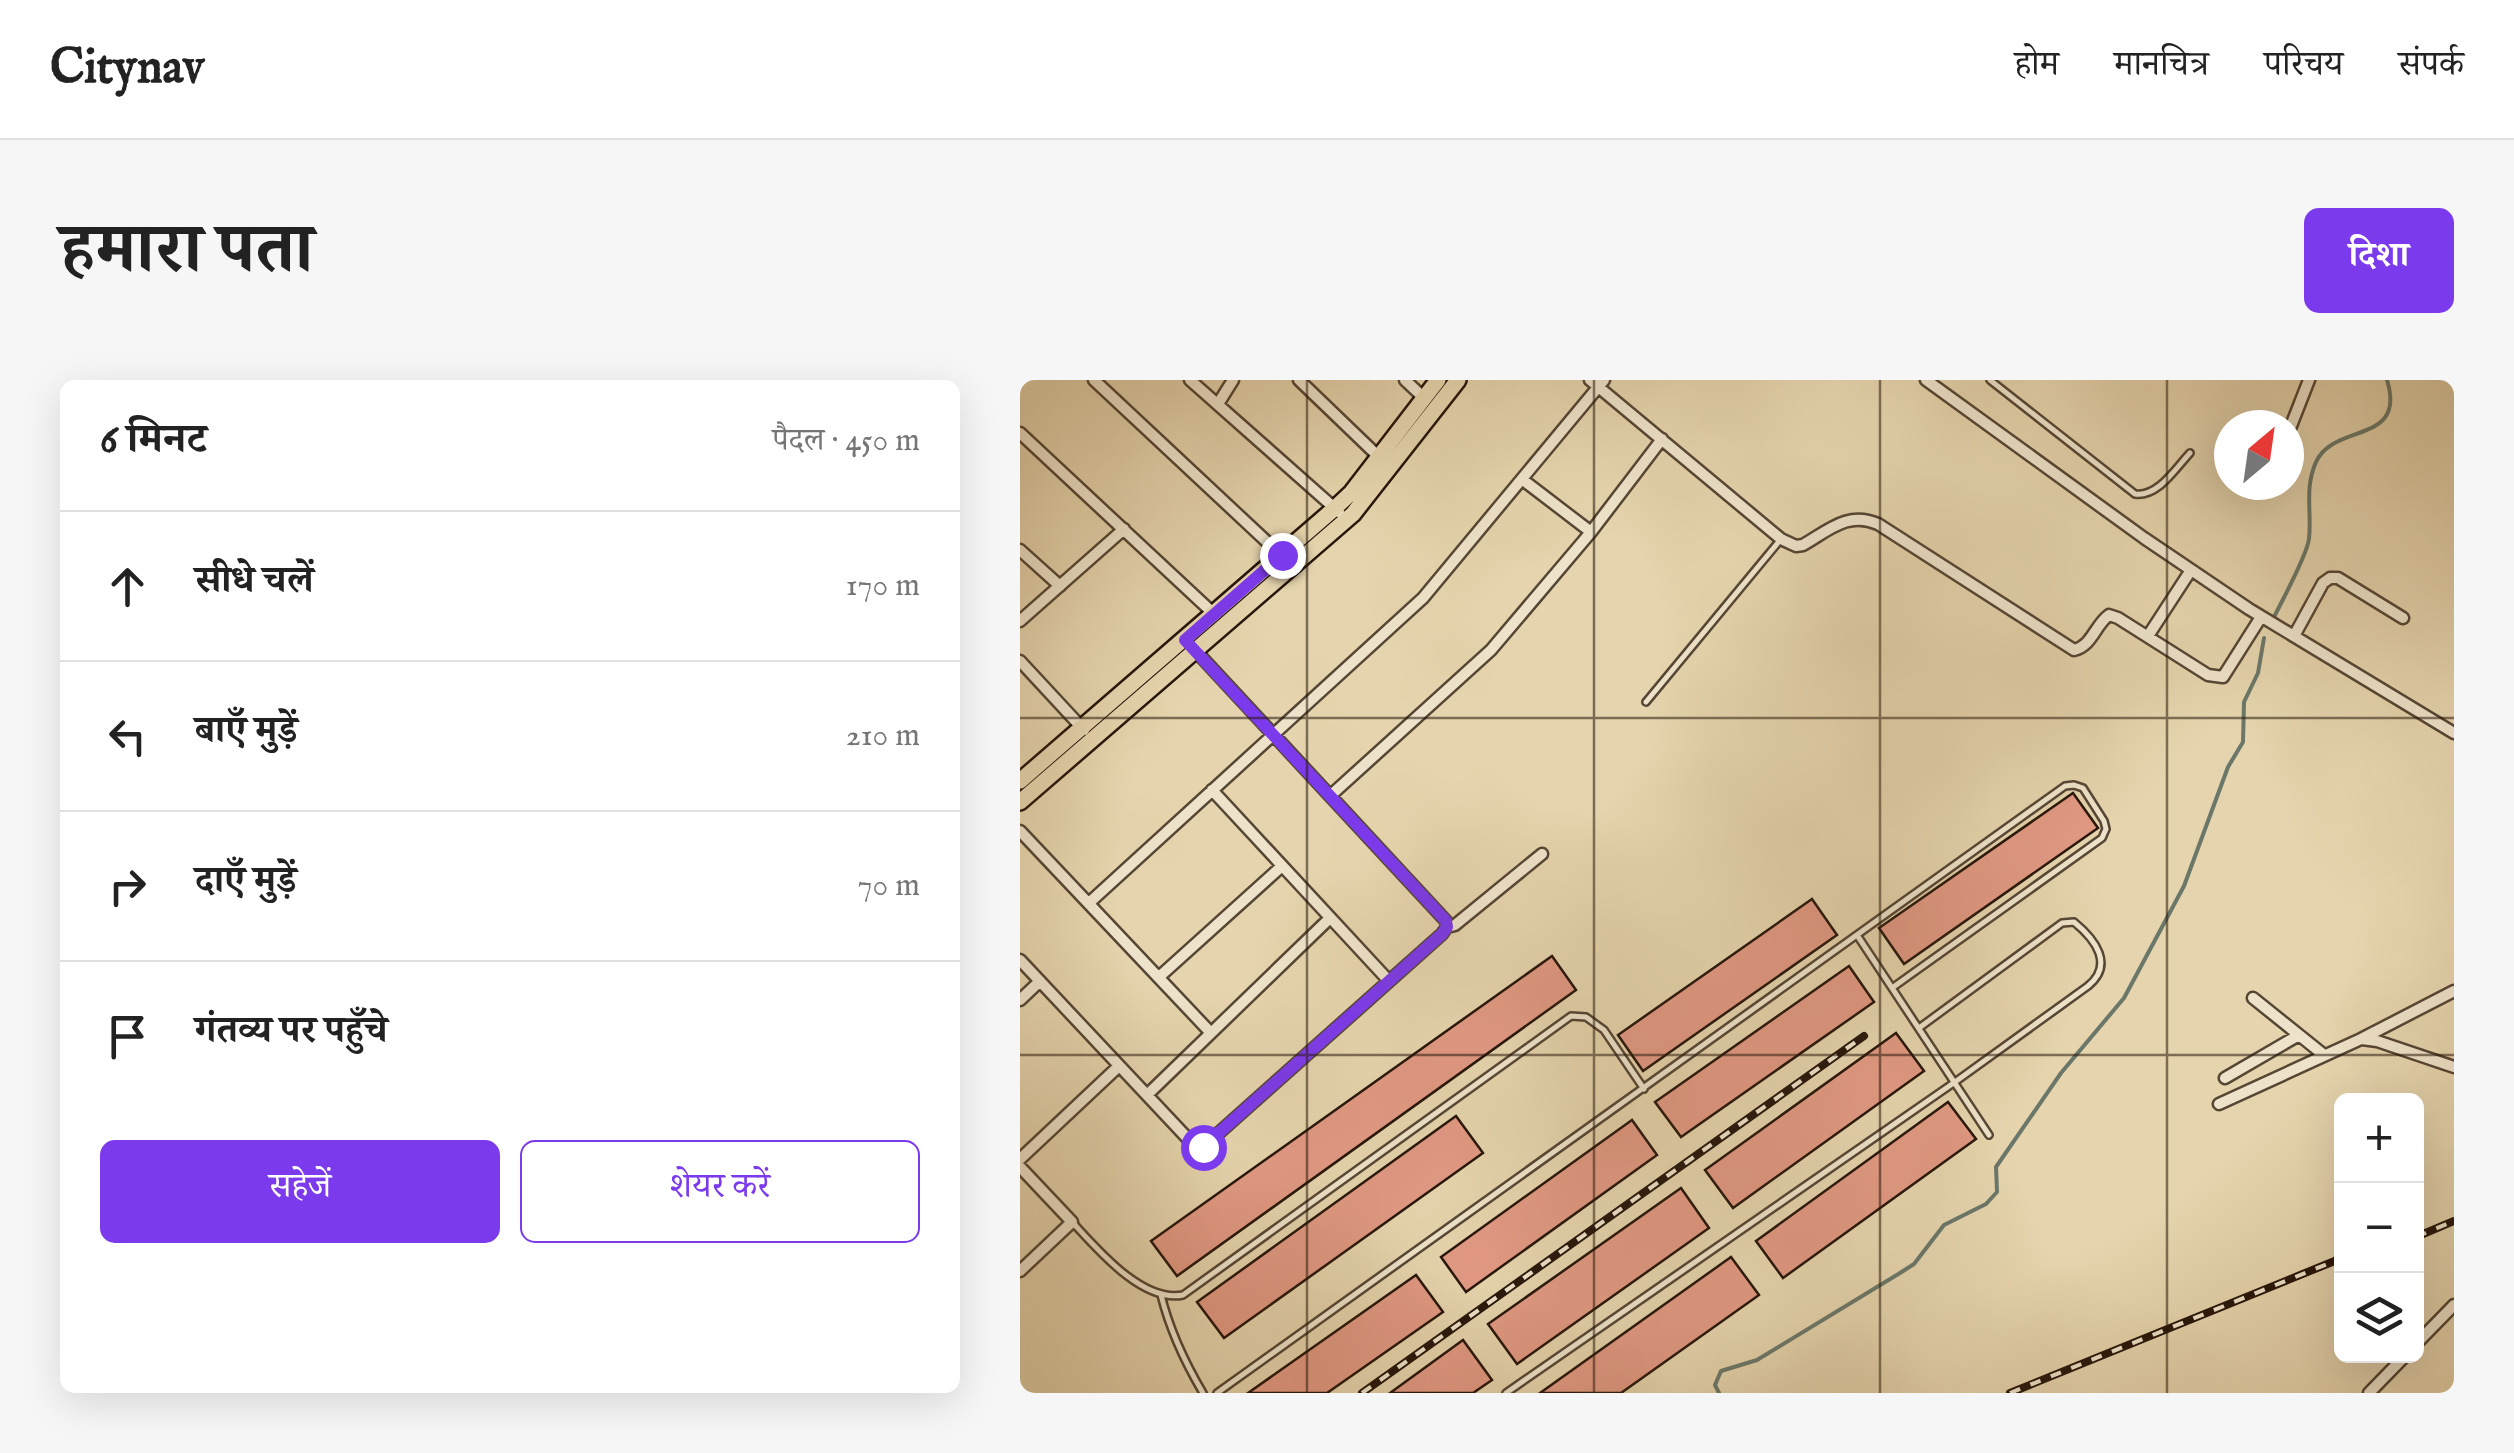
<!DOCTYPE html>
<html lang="hi">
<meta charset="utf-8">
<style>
:root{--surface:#fff;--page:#f6f6f6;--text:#222;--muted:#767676;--line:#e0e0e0;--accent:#7c3aed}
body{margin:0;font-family:"IM FELL English","Noto Serif Devanagari",serif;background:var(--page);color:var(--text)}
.controls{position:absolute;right:30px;bottom:30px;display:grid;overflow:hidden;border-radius:15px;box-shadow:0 10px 40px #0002}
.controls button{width:90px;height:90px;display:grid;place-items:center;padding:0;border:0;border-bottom:2px solid var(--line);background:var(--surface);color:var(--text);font:50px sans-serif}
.compass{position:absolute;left:1194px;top:30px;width:90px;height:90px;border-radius:50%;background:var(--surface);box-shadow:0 10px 40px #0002;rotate:29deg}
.stop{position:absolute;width:30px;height:30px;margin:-22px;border:8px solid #7c3aed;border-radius:50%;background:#fff}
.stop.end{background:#7c3aed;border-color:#fff;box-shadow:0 2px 10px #0008}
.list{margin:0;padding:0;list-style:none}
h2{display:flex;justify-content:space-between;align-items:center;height:130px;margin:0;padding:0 40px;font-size:42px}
h2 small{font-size:32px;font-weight:400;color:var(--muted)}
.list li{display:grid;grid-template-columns:65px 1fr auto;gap:30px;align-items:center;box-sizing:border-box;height:150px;padding:0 40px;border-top:2px solid var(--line)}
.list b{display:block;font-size:38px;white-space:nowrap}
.list em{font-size:32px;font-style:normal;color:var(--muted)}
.actions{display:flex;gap:20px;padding:30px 40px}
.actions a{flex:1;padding:22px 0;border:2px solid var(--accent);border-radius:15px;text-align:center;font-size:35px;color:var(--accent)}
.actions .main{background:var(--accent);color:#fff}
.icon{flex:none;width:55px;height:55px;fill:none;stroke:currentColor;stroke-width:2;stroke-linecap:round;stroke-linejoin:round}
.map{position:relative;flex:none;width:1434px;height:1013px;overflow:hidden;border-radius:15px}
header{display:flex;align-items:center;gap:60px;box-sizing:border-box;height:140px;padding:0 50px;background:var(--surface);border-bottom:2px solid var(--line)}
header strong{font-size:48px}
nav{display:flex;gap:55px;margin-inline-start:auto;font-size:35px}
.intro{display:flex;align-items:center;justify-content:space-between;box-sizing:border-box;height:240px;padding:0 60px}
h1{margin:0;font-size:70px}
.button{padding:25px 45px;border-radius:15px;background:var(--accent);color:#fff;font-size:35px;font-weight:700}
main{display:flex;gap:60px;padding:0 60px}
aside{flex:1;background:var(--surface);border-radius:15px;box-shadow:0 10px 40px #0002}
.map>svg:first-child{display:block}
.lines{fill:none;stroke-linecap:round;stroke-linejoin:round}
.stream{stroke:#6a7769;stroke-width:4}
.building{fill:#e19983;stroke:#27160b;stroke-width:2.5}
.lane-casing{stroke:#564634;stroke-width:10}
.street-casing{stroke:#564634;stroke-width:15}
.primary-casing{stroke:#27160b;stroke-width:20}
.lane{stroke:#eee3ca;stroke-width:5}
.street{stroke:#eee3ca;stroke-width:10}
.primary{stroke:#e5d4ad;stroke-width:15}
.rail-casing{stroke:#27160b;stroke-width:8}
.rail{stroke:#eee3ca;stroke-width:4;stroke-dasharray:11;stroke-linecap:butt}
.route{stroke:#7c3aed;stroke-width:12}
.grid{fill:none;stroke:#27160b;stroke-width:2.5;stroke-opacity:0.55}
</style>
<header>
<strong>Citynav</strong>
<nav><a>होम</a><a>मानचित्र</a><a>परिचय</a><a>संपर्क</a></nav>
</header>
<div class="intro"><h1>हमारा पता</h1><a class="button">दिशा</a></div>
<main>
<aside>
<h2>6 मिनट<small>पैदल · 450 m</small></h2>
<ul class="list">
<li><svg class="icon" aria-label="ahead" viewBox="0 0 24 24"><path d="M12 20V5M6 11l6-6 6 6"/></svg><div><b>सीधे चलें</b></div><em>170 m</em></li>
<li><svg class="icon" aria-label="left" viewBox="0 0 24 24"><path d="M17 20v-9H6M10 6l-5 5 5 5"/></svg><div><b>बाएँ मुड़ें</b></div><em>210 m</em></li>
<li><svg class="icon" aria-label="right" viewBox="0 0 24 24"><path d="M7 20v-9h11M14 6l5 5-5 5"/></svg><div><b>दाएँ मुड़ें</b></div><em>70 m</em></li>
<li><svg class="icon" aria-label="arrive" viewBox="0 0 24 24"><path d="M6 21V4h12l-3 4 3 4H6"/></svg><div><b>गंतव्य पर पहुँचे</b></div></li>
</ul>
<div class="actions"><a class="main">सहेजें</a><a>शेयर करें</a></div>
</aside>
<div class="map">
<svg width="1434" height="1013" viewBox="0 0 1434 1013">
<rect width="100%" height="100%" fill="#e5d4ad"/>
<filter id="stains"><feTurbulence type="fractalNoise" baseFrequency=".002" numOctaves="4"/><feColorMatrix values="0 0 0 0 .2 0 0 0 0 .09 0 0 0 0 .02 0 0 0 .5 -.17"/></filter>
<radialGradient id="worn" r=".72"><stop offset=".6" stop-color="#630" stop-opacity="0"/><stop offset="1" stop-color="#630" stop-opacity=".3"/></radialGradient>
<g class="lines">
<path class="stream" d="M1254,237C1263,219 1287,175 1289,159C1292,132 1284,109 1296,82C1314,42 1387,65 1367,0
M699,1013L695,1005L701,991L737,980L880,893L894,884L924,845L966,824L977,812L976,787L1041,693L1104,618L1164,506L1208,387L1223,362L1224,322L1238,293L1244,258"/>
</g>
<path class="building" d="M1053,413L1078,448L884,584L859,548Z
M792,519L817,555L623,691L598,655Z
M532,576L556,610L157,896L131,861Z
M829,586L854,622L661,757L635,722Z
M876,653L904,691L713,828L685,790Z
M928,722L956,759L763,898L736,861Z
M436,736L463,773L204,958L177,922Z
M612,740L637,775L446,912L421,877Z
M661,808L689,848L497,984L468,944Z
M711,877L739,915L601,1013H520Z
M396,895L423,932L307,1013H228Z
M443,960L472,1000L453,1013H370Z"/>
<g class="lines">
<g class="lane-casing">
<path id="lane" d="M970,0L1115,114C1138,117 1155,89 1170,73
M626,322L761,159
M837,555L872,608
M54,844C79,871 123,923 163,915L551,636L566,637L584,650L624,709
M141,915C150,951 164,981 183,1013
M197,1013L1045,406L1054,405L1063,408L1084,441L1086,449L1082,458L872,608L969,755
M486,1013L935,702L1068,606C1094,585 1076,560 1054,542L1042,543L899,648"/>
</g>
<g class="street-casing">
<path id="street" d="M74,0L261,175
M170,0L319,132
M279,0L359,77
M385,0L404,18
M570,0L761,159L776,166L783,165C809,150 828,131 858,144L1054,270C1072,266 1075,245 1089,235L1098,238L1188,295L1203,297L1241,237
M906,0L1124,158L1229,229L1434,353
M198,24L213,0
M1269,51L1289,0
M0,53L194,234
M503,100L571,152
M0,170L40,206
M0,241L104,149
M1128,256L1171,190
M1274,256L1303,203L1310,198H1318L1383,238
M0,281L64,350
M192,410L369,601
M310,416L471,270L571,152L642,59
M0,451L191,653
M70,522L403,218L584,0
M427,547L435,545L522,474
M0,580L171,762L180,768L183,767L422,554L427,547L426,541L173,268
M139,597L262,486
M1233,618L1304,675
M0,620L20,601
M1342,659L1357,661L1434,687
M1205,698L1279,655
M127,715L310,538
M1199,724L1341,659L1434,611
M0,779L99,686
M0,787L52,842L0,891
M1396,964L1434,925
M1349,1013L1385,976"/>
</g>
<g class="primary-casing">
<path id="primary" d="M0,401L315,128L331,113L418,0
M0,422L333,134L438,0"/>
</g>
<use href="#lane" class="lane"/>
<use href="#street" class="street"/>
<use href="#primary" class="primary"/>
<g class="rail-casing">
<path id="rail" d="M1396,857L1434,841
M342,1013L844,656
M990,1013L1322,878"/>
</g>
<use href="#rail" class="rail"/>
</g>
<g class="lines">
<path class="route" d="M183,767L422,554L427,547L426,541L165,260L262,175"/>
</g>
<path class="grid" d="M287,0V1013M574,0V1013M860,0V1013M1147,0V1013M0,338H1434M0,675H1434"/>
<rect width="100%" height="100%" filter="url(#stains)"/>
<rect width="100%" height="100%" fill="url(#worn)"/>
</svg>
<div class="controls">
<button>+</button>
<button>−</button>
<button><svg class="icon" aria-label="layers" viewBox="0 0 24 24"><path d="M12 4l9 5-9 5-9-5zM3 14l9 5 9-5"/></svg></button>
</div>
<svg class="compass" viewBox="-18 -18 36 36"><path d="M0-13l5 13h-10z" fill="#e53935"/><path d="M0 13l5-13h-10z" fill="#767676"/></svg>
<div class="stop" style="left:183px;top:767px"></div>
<div class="stop end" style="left:262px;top:175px"></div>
</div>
</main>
